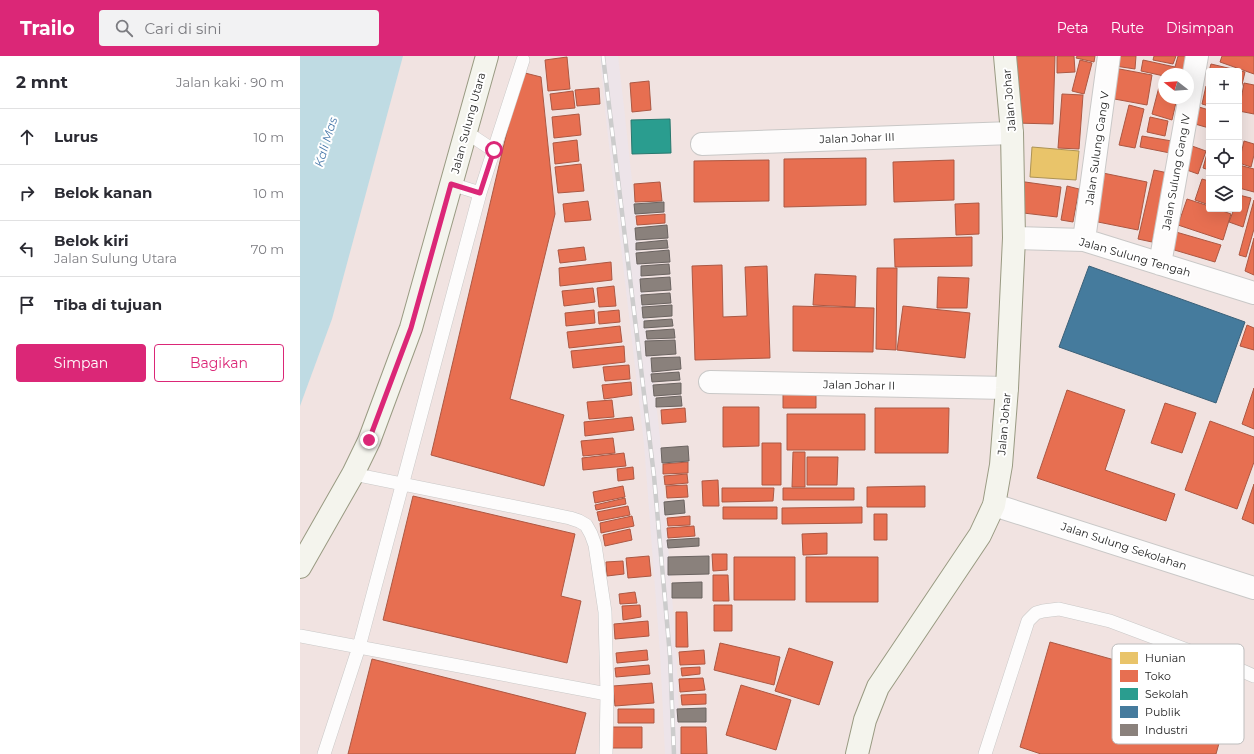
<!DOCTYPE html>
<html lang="id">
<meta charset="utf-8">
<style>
:root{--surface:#fff;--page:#f2f2f3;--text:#2b2b33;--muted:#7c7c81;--line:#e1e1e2;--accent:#db2777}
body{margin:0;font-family:Montserrat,sans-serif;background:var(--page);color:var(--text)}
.controls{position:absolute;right:12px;top:12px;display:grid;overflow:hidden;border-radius:4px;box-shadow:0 4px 16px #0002}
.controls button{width:36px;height:36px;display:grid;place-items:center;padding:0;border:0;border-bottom:1px solid var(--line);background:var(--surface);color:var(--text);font:20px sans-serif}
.compass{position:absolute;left:858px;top:12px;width:36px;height:36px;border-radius:50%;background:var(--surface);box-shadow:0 4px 16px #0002;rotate:287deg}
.stop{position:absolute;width:12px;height:12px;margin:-9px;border:3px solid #db2777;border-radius:50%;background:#fff}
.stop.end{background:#db2777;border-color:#fff;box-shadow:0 1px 4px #0008}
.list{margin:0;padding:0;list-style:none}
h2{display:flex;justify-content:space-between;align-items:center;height:52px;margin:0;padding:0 16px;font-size:17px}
h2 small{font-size:13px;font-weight:400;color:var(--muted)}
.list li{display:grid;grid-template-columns:26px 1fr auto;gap:12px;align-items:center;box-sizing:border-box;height:56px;padding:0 16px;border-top:1px solid var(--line)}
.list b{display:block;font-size:15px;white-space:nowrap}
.list p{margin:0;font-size:13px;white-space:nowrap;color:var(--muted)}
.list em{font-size:13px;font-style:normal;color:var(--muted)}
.actions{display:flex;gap:8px;padding:12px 16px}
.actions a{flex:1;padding:9px 0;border:1px solid var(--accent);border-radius:4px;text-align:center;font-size:14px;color:var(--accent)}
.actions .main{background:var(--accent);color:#fff}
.icon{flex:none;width:22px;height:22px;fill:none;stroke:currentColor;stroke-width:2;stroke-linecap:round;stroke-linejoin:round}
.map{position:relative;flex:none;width:954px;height:698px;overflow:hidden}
header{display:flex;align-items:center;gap:24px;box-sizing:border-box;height:56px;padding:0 20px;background:var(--accent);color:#fff}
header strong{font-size:19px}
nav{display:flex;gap:22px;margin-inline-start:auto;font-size:14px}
.search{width:280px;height:36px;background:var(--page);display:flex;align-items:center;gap:10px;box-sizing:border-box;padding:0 14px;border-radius:4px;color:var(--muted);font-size:15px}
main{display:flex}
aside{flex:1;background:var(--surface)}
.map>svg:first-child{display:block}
.commercial{fill:#f1e3e1;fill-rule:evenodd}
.industrial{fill:#ede4e9}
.water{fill:#bfdbe3}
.homes{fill:#e9c46a;stroke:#ad9354}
.shops{fill:#e76f51;stroke:#ac5843}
.schools{fill:#2a9d8f;stroke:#28786e}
.public{fill:#457b9d;stroke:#3a6078}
.industry{fill:#8a817c;stroke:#6b6461}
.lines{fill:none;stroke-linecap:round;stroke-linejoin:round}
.lane-casing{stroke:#c9c8c7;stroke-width:14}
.street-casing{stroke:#c9c8c7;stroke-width:24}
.secondary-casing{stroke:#999a82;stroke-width:24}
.lane{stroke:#fdfcfc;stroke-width:13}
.street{stroke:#fdfcfc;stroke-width:22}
.secondary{stroke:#f4f4ed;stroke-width:22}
.rail-casing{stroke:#ccc;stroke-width:4.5}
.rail{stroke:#fff;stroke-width:3;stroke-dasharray:9;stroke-linecap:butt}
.route{stroke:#db2777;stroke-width:5}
.labels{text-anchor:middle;stroke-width:4;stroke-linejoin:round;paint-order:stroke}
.street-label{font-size:11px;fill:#222;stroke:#fff}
.water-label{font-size:12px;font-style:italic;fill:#4a7aab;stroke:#fff}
.key{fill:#fff;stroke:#bdbdbd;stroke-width:1}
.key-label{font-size:11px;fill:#222}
</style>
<header>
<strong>Trailo</strong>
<div class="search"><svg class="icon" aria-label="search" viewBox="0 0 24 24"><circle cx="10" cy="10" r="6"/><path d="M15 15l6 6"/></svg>Cari di sini</div>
<nav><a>Peta</a><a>Rute</a><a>Disimpan</a></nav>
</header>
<main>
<aside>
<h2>2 mnt<small>Jalan kaki · 90 m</small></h2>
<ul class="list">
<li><svg class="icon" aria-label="ahead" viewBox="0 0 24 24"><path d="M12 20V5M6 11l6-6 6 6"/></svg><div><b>Lurus</b></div><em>10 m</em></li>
<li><svg class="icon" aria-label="right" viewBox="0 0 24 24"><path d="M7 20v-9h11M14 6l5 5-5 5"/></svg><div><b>Belok kanan</b></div><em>10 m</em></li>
<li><svg class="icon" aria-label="left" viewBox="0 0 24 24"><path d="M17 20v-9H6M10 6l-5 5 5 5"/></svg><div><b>Belok kiri</b><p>Jalan Sulung Utara</p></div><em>70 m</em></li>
<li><svg class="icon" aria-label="arrive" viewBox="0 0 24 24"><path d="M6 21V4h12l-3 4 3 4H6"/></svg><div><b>Tiba di tujuan</b></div></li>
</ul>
<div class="actions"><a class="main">Simpan</a><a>Bagikan</a></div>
</aside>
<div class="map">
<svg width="954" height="698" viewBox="0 0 954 698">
<rect width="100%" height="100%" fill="#f0eeeb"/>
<path class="commercial" d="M0,0H954V698H0ZM909,15H939V153H909ZM864,18H888V42H864Z"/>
<path class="industrial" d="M300,0H318L324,51L360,382L376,593L381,698H365L360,597L344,388L306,63Z"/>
<path class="water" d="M0,0H103L32,263L0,350Z"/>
<path class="homes" d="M732,91L779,95L776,124L730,121Z"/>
<path class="shops" d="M716,0H755L753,68L715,67Z
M757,0H774L775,16L757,17Z
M777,0H795L794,6L776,2Z
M816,0H836L835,13L815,10Z
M854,0H876L873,8L853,4Z
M878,0H889L885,18H864V20L841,15L843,4L875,11Z
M922,0H954V18L920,6Z
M267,1L270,33L248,35L245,4Z
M780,4L792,7L784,38L772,35Z
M911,8L945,16L940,37L939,15H909Z
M814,12L852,19L847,49L809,42Z
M221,16L241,21L255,158L210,343L264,359L244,430L131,399Z
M349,25L351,54L332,56L330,27Z
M860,27L864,28V42H877L872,64L852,58Z
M944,27L954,29V58L939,55Z
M906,30L909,31V50L902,48Z
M299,32L300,48L277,50L275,34Z
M273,35L275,52L252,54L250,38Z
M762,38L783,39L779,93L758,92Z
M829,49L844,53L835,92L819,89Z
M899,51L909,54V72L895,68Z
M279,58L281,79L254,82L252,61Z
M850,61L868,65L865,80L847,76Z
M842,80L872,85L870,97L840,91Z
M277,84L279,105L255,108L253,87Z
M944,85L954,88V99L951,111L939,107Z
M892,90L906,95L898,118L884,113Z
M909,90V114L903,112Z
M566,102V149L484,151V103Z
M469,104V145L394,146V105Z
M654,104V144L594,146L593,106Z
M281,108L284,135L258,137L255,111Z
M939,109L954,113V136L939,132Z
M854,114L868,117L852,186L838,183Z
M798,116L847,126L838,174L788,164Z
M902,123L909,125V149L895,144Z
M718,125L761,131L757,161L715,156Z
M360,126L362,145L335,146L334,128Z
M767,130L779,133L773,166L761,164Z
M939,139L951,142L943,171L929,166L934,153H939Z
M887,143L909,150V153H917L931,158L923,184L878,169Z
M954,144V173L946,201L939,199Z
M288,145L291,164L265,166L263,148Z
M679,147V178L656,179L655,148Z
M365,158V167L337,169L336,160Z
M876,176L921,189L915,206L871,193Z
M672,181V210L595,211L594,183Z
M954,182V219L945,215Z
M284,191L286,204L260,207L258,194Z
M311,206L312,224L260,230L259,212Z
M422,209L423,261L447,260L445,211L467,210L470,302L395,304L392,210Z
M577,212H597L596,294L576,293Z
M515,218L556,220L555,251L513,249Z
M638,221L669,222L667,252H637Z
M314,230L316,250L299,251L297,232Z
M293,232L295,246L264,250L262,235Z
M493,250L574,252L573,296L493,295Z
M603,250L670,257L665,302L597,294Z
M294,254L295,267L266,270L265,257Z
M319,254L320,266L299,268L298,256Z
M947,269L954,272V294L940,290Z
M320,270L322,286L269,292L267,276Z
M324,290L325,306L273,312L271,295Z
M329,309L330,323L305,325L303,311Z
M331,326L332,339L304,343L302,329Z
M954,332V373L942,368Z
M767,334L825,354L805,414L875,438L866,465L737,422Z
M483,338H516V352H483Z
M312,344L314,361L289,363L287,346Z
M865,347L896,357L882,397L851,387Z
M423,351H459V390L423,391Z
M385,352L386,366L362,368L361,354Z
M575,352H649L648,397H575Z
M487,358H565V394H487Z
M332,361L334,374L285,380L284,366Z
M910,365L954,381V406L937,453L885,434Z
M313,382L315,397L283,400L281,385Z
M462,387H481V429H462Z
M493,396H505V431H492Z
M324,397L326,410L283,414L282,402Z
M507,401H538L537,429H507Z
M388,406V417L363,418V408Z
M333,411L334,423L318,425L317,413Z
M387,418L388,427L365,429L364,420Z
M418,424L419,450H403L402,425Z
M954,428V468L942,463Z
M387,429L388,441L367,442L366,430Z
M323,430L325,441L295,447L293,436Z
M625,430V451H567V431Z
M422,432H474L473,445L422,446Z
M483,432H554V444H483Z
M113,440L275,478L261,540L281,545L267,607L83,564Z
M325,442L326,448L296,454L295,449Z
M328,450L330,459L299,465L297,456Z
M423,451H477V463H423Z
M562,451V467L482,468V452Z
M574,458H587V484H574Z
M332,460L334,470L301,477L300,467Z
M390,460V469L368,470L367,462Z
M394,470L395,480L368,482L367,472Z
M330,473L332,484L305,490L303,479Z
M527,477V498L503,499L502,478Z
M412,498H427V514L413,515Z
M349,500L351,520L328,522L326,502Z
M434,501H495V544H434Z
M506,501H578V546H506Z
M323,505L324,518L307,520L306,506Z
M413,519H428L429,545H413Z
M335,536L337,547L320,548L319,538Z
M340,549L341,561L323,564L322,550Z
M414,549H432V575H414Z
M376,556H387L388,591H376Z
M348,565L349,580L315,583L314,568Z
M750,586L933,637L916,698H741L720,691Z
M420,587L480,601L474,629L414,614Z
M489,592L533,606L519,649L475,635Z
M347,594L348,604L317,607L316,597Z
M404,594L405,608L380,609L379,596Z
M72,603L286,657L275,698H48Z
M349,609L350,618L316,621L315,612Z
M400,611V618L382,620L381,612Z
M403,622L405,634L380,636L379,623Z
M352,627L354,647L315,650L313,630Z
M441,629L491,644L476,694L426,679Z
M406,638V648L382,649L381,639Z
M318,653H354V667H318Z
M311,671H342V692H311Z
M381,671H406L407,698H381Z"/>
<path class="schools" d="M370,63L371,97L332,98L331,64Z"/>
<path class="public" d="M789,210L945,266L916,347L759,291Z"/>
<path class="industry" d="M364,146V156L335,158L334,148Z
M367,169L368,182L336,184L335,172Z
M367,184L368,192L336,194V187Z
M369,194L370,206L337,208L336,197Z
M369,208L370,218L341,220V210Z
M370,221L371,234L341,236L340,223Z
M370,237L371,247L342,249L341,239Z
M372,249V260L343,262L342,251Z
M372,263L373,270L344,272V265Z
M374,273L375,282L347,283L346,275Z
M375,284L376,298L346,300L345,285Z
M380,301L381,313L352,316L351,302Z
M379,316L380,324L352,326L351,318Z
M381,327V338L354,340L353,329Z
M381,340L382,350L356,351V342Z
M388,390L389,405L362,407L361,392Z
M384,444L385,457L365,459L364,446Z
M399,482V490L368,492L367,484Z
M409,500V518L368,519V501Z
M402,526V542H372V527Z
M406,652V666H378L377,653Z"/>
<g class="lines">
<g class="lane-casing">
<path id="lane" d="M166,76L193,94
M151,128L180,137
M53,418L270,462L279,465L286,469L291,478L295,489L305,556L307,638L306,698
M0,580L307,638
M24,698L59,591L180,137L223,4
M685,698L728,565L736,557L743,555L759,553L810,565L938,613L954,620"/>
</g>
<g class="street-casing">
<path id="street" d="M402,88L712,77
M714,182L784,184L954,237
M784,184L809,0
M860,208L897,0
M410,326L707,332
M694,449L954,532"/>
</g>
<g class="secondary-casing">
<path id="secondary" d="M0,511L53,418L69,385L111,272L187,0
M557,698L565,664L578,631L680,479L694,449L701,409L707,332L714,182L712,77L705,0"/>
</g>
<use href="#lane" class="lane"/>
<use href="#street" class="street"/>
<use href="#secondary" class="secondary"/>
<g class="rail-casing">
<path id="rail" d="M303,0L354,420L370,600L374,698"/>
</g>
<use href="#rail" class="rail"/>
</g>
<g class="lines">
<path class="route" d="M69,384L111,272L151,128L180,137L194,94"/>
</g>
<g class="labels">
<g class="street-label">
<text transform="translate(709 44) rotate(-95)" y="4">Jalan Johar</text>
<text transform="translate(168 67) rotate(-75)" y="4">Jalan Sulung Utara</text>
<text transform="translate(557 82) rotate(-2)" y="4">Jalan Johar III</text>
<text transform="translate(797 92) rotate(-82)" y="4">Jalan Sulung Gang V</text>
<text transform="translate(876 116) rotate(-80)" y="4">Jalan Sulung Gang IV</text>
<text transform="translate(835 201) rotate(16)" y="4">Jalan Sulung Tengah</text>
<text transform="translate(559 329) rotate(1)" y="4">Jalan Johar II</text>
<text transform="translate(704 368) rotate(-85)" y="4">Jalan Johar</text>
<text transform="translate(824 490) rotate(18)" y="4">Jalan Sulung Sekolahan</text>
</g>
<g class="water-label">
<text transform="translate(26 86) rotate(-73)" y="4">Kali Mas</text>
</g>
</g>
<rect x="812" y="588" width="132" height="100" rx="6" class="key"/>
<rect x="820" y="596" width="18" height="12" fill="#e9c46a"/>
<rect x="820" y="614" width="18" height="12" fill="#e76f51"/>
<rect x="820" y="632" width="18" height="12" fill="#2a9d8f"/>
<rect x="820" y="650" width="18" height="12" fill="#457b9d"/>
<rect x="820" y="668" width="18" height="12" fill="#8a817c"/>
<g class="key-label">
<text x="845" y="606">Hunian</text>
<text x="845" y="624">Toko</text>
<text x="845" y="642">Sekolah</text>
<text x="845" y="660">Publik</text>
<text x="845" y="678">Industri</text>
</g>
</svg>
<div class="controls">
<button>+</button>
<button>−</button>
<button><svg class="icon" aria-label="locate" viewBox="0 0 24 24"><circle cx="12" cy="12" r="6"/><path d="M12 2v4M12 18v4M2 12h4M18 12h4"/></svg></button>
<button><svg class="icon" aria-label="layers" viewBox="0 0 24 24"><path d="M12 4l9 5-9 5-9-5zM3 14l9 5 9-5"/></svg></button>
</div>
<svg class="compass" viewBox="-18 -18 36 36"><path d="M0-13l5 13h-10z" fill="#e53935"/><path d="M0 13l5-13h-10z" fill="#7c7c81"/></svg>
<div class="stop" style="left:194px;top:94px"></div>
<div class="stop end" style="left:69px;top:384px"></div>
</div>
</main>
